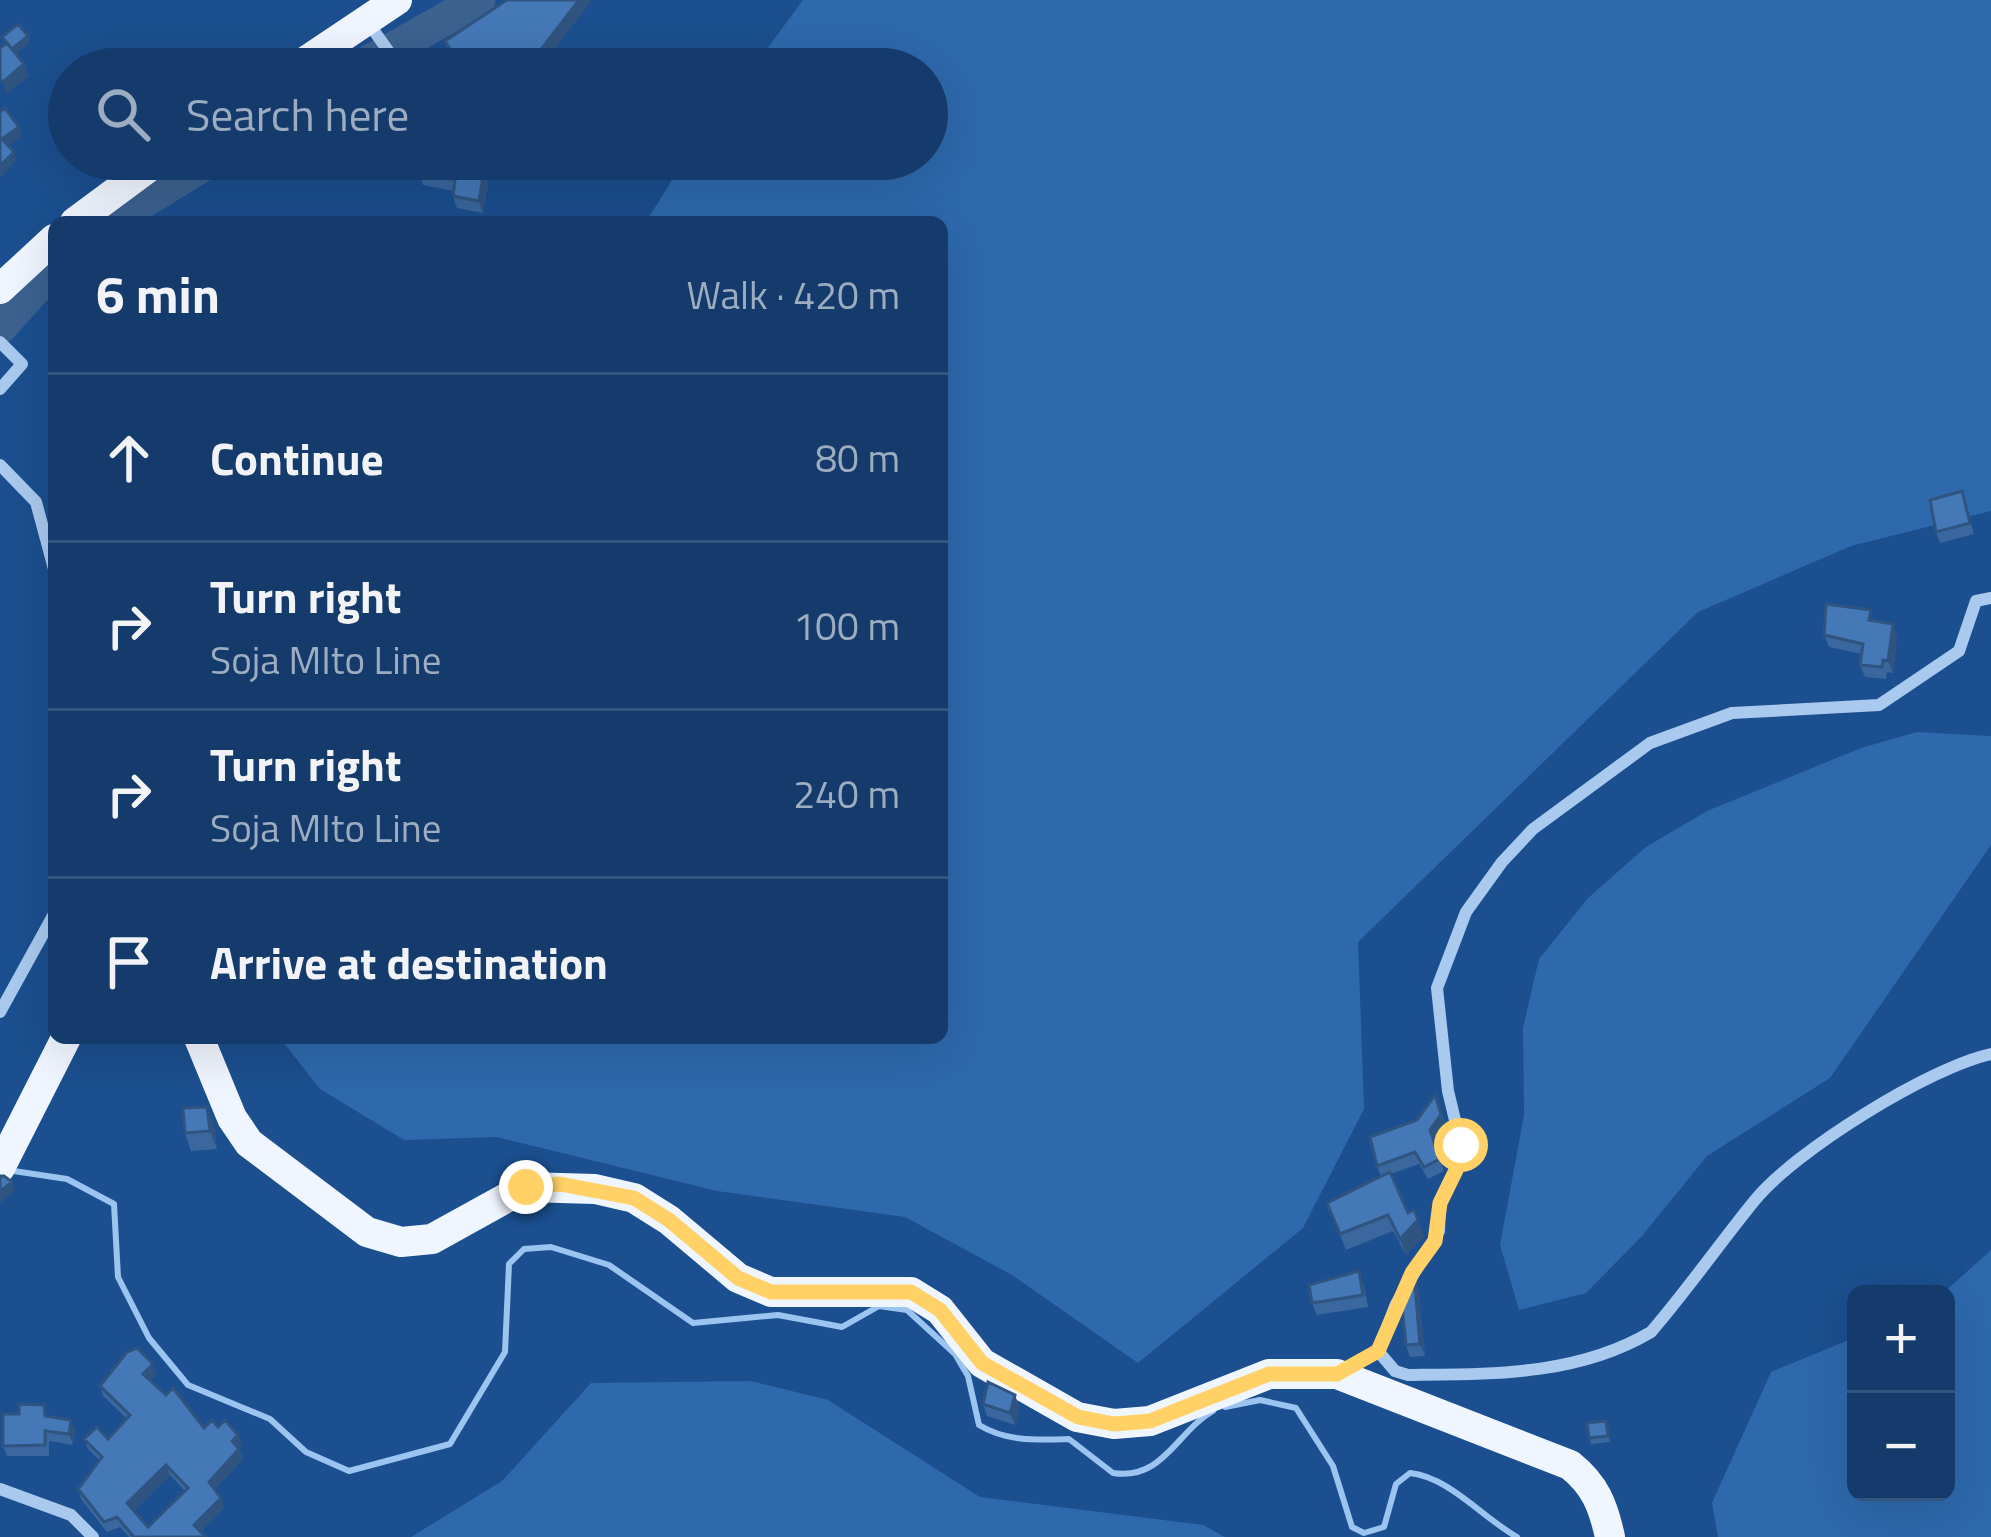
<!DOCTYPE html>
<meta charset="utf-8">
<style>
:root{--surface:#143b6b;--page:#214673;--text:#f1f3f6;--muted:#9dadc1;--line:#33557e}
body{margin:0;font-family:"Titillium Web",sans-serif;background:var(--page);color:var(--text)}
.controls{position:absolute;right:36px;bottom:36px;display:grid;overflow:hidden;border-radius:18px;box-shadow:0 12px 48px #0002}
.controls button{width:108px;height:108px;display:grid;place-items:center;padding:0;border:0;border-bottom:3px solid var(--line);background:var(--surface);color:var(--text);font:60px sans-serif}
.stop{position:absolute;width:36px;height:36px;margin:-27px;border:9px solid #ffd166;border-radius:50%;background:#fff}
.stop.end{background:#ffd166;border-color:#fff;box-shadow:0 3px 12px #0008}
.list{margin:0;padding:0;list-style:none}
h2{display:flex;justify-content:space-between;align-items:center;height:156px;margin:0;padding:0 48px;font-size:51px}
h2 small{font-size:39px;font-weight:400;color:var(--muted)}
.list li{display:grid;grid-template-columns:78px 1fr auto;gap:36px;align-items:center;box-sizing:border-box;height:168px;padding:0 48px;border-top:3px solid var(--line)}
.list b{display:block;font-size:45px;white-space:nowrap}
.list p{margin:0;font-size:39px;white-space:nowrap;color:var(--muted)}
.list em{font-size:39px;font-style:normal;color:var(--muted)}
.icon{flex:none;width:66px;height:66px;fill:none;stroke:currentColor;stroke-width:2;stroke-linecap:round;stroke-linejoin:round}
.map{position:relative;flex:none;width:1991px;height:1537px;overflow:hidden}
.search{position:absolute;background:var(--surface);box-shadow:0 12px 48px #0002;left:48px;top:48px;width:900px;height:132px;display:flex;align-items:center;gap:30px;box-sizing:border-box;padding:0 42px;border-radius:66px;color:var(--muted);font-size:45px}
.panel{position:absolute;background:var(--surface);box-shadow:0 12px 48px #0002;left:48px;top:216px;width:900px;height:828px;border-radius:18px}
.map>svg:first-child{display:block}
.green{fill:#2e69ad}
.lines{fill:none;stroke-linecap:round;stroke-linejoin:round}
.stream{stroke:#9cc4f0;stroke-width:6}
.river{stroke:#3c6290;stroke-width:33}
.minor{stroke:#a9c9ee;stroke-width:12}
.primary{stroke:#f0f6ff;stroke-width:30}
.wall{fill:#3a679d;fill-rule:evenodd}
.shaded-wall{fill:#305480}
.building{fill:#4478b7;stroke:#305480;stroke-width:3;fill-rule:evenodd}
.route{stroke:#ffd166;stroke-width:15}
</style>
<div class="map">
<svg width="1991" height="1537" viewBox="0 0 1991 1537">
<rect width="100%" height="100%" fill="#1b4f8f"/>
<path class="green" d="M803,0H1991V511L1851,546L1698,612L1358,942L1364,1109L1303,1228L1138,1363L1012,1275L905,1217L717,1191L497,1137L404,1140L320,1089L280,1038H942V222H646L685,159H927V69H752Z
M1917,732L1991,736V845L1830,1078L1707,1156L1642,1236L1586,1293L1519,1310L1500,1245L1524,1115L1523,1028L1539,959L1588,898L1646,847L1707,811L1861,748Z
M1991,1250V1537H1718L1712,1503L1771,1372L1856,1337V1492H1946L1942,1294Z
M751,1381L828,1400L980,1497L1203,1525L1225,1537H411L502,1481L591,1383Z"/>
<g class="lines">
<path class="stream" d="M7,1170L67,1179L114,1204L118,1277L149,1338L188,1385L270,1419L306,1452L349,1471L450,1444L505,1352L509,1264L524,1249L551,1247L609,1265L693,1323L778,1315L842,1327L879,1306L907,1310L955,1354L968,1376L979,1425C1007,1442 1037,1440 1069,1439L1113,1473C1163,1481 1177,1431 1213,1411
M1225,1407L1260,1400L1296,1408L1333,1466L1352,1527L1364,1533L1384,1527L1396,1484L1410,1473C1449,1477 1483,1518 1517,1537"/>
<path class="river" d="M356,69L479,0
M111,222L213,159
M0,328L54,268"/>
<path class="minor" d="M367,21L401,69
M0,342L22,364L0,389
M0,465L36,502L54,569
M0,1012L54,914
M1378,1351L1395,1371L1408,1375C1491,1374 1577,1376 1651,1332C1688,1289 1720,1243 1755,1200C1795,1151 1930,1067 1991,1054
M1343,1371L1378,1351L1396,1304L1439,1231L1440,1203L1460,1163L1461,1145L1448,1091L1437,988L1466,912L1502,862L1533,829L1650,743L1732,713L1879,705L1959,651L1976,601L1991,598
M0,1489L71,1515L93,1537"/>
<path class="primary" d="M294,69L397,0
M75,222L160,159
M0,289L54,239
M199,1038L232,1118L249,1143L367,1232L401,1242L432,1239L526,1187L595,1189L634,1198L669,1220L738,1278L771,1292H911L940,1310L982,1363L1077,1417L1114,1424L1150,1421L1269,1374H1337L1570,1465C1595,1485 1603,1505 1610,1537
M0,1168L66,1038"/>
</g>
<path class="wall" d="M421,159H488L491,167L483,213L457,208L453,196L454,191L423,185L419,173Z
M1962,491L1974,534L1940,543L1936,532Z
M1875,621L1897,636L1893,673L1887,672L1886,679L1865,677L1860,665L1862,654L1829,647L1824,635Z
M1435,1095L1446,1126L1434,1142L1444,1171L1428,1179L1419,1164L1391,1174L1408,1213L1424,1236L1406,1255L1393,1231L1346,1250L1327,1203L1381,1176L1377,1166L1417,1120Z
M207,1107L214,1125L217,1149L191,1151L185,1133Z
M1363,1283L1368,1307L1317,1315L1312,1303Z
M1418,1287L1425,1356L1410,1357L1406,1345Z
M157,1374L150,1380L204,1428L218,1427L238,1435L242,1445L239,1448L243,1459L214,1490L221,1498L224,1508L200,1532L206,1537H129L120,1527L107,1532L81,1499L78,1489L99,1460L88,1449L84,1439H108L127,1419L103,1396L100,1386ZM170,1475L185,1491L148,1527L134,1511Z
M1015,1395L1019,1407L1015,1425L987,1416L983,1404Z
M48,1416L75,1430L73,1445L49,1441V1456H7L3,1446Z
M1608,1427L1610,1442L1591,1444L1589,1438Z"/>
<path class="shaded-wall" d="M579,0H592L540,69H526Z
M28,36L30,42L14,55L12,49Z
M24,64L29,76L7,94L3,82Z
M19,127L22,136L5,148L2,139Z
M14,152L17,160L0,178V166Z
M482,159H488L491,167L483,213L479,201Z
M1893,624L1897,636L1893,673L1888,661Z
M207,1107L214,1125L217,1149L210,1131Z
M1441,1114L1446,1126L1434,1142L1430,1130Z
M12,1182L15,1191L0,1203V1191Z
M1418,1220L1424,1236L1406,1255L1400,1239Z
M1414,1275L1418,1287L1425,1356L1420,1344Z
M153,1364L157,1374L147,1384L143,1374Z
M1015,1395L1019,1407L1015,1425L1010,1413Z
M71,1420L75,1430L73,1445L69,1434Z
M238,1435L242,1445L236,1451L232,1441Z
M239,1449L243,1459L212,1492L209,1482Z
M166,1465L170,1475L131,1514L127,1503Z
M221,1498L224,1508L197,1535L194,1525Z"/>
<path class="building" d="M507,0H579L526,69H461L445,41Z
M18,24L28,36L12,49L2,37Z
M7,43L24,64L3,82L0,79V48Z
M237,54L248,69H211Z
M5,108L19,127L2,139L14,152L0,166V112Z
M421,159H486L479,201L453,196L455,180L419,173Z
M1962,491L1970,523L1936,532L1930,500Z
M1826,604L1871,610L1869,620L1893,624L1888,661L1883,660L1882,667L1860,665L1863,644L1824,635Z
M1435,1095L1441,1114L1430,1130L1440,1159L1424,1167L1415,1152L1377,1166L1370,1137L1417,1120Z
M207,1107L210,1131L185,1133L183,1108Z
M1390,1172L1408,1213L1414,1210L1418,1220L1400,1239L1388,1215L1340,1234L1327,1203Z
M0,1176H4L12,1182L0,1191Z
M1359,1271L1363,1295L1312,1303L1309,1285Z
M1414,1275L1420,1344L1406,1345L1401,1297Z
M137,1348L153,1364L143,1374L166,1395L173,1388L204,1428L212,1420L218,1427L225,1420L238,1435L232,1441L239,1449L209,1482L221,1498L194,1525L206,1537H134L117,1517L104,1522L78,1489L102,1457L84,1439L97,1427L108,1439L130,1415L100,1386L127,1352ZM166,1465L188,1488L148,1527L127,1503Z
M988,1382L1015,1395L1010,1413L983,1404Z
M19,1404L44,1405L45,1416L71,1420L69,1434L45,1431V1445L3,1446V1414H19Z
M1606,1421L1608,1436L1589,1438L1587,1423Z"/>
<g class="lines">
<path class="route" d="M526,1187L560,1184L634,1198L669,1220L738,1278L771,1292H911L940,1310L982,1363L1078,1417L1114,1424L1150,1421L1269,1374H1337L1378,1351L1412,1273L1435,1241L1440,1203L1460,1162L1461,1145"/>
</g>
</svg>
<div class="controls">
<button>+</button>
<button>−</button>
</div>
<div class="stop" style="left:1461px;top:1145px"></div>
<div class="stop end" style="left:526px;top:1187px"></div>
<div class="search"><svg class="icon" aria-label="search" viewBox="0 0 24 24"><circle cx="10" cy="10" r="6"/><path d="M15 15l6 6"/></svg>Search here</div>
<section class="panel">
<h2>6 min<small>Walk · 420 m</small></h2>
<ul class="list">
<li><svg class="icon" aria-label="ahead" viewBox="0 0 24 24"><path d="M12 20V5M6 11l6-6 6 6"/></svg><div><b>Continue</b></div><em>80 m</em></li>
<li><svg class="icon" aria-label="right" viewBox="0 0 24 24"><path d="M7 20v-9h11M14 6l5 5-5 5"/></svg><div><b>Turn right</b><p>Soja MIto Line</p></div><em>100 m</em></li>
<li><svg class="icon" aria-label="right" viewBox="0 0 24 24"><path d="M7 20v-9h11M14 6l5 5-5 5"/></svg><div><b>Turn right</b><p>Soja MIto Line</p></div><em>240 m</em></li>
<li><svg class="icon" aria-label="arrive" viewBox="0 0 24 24"><path d="M6 21V4h12l-3 4 3 4H6"/></svg><div><b>Arrive at destination</b></div></li>
</ul>
</section>
</div>
